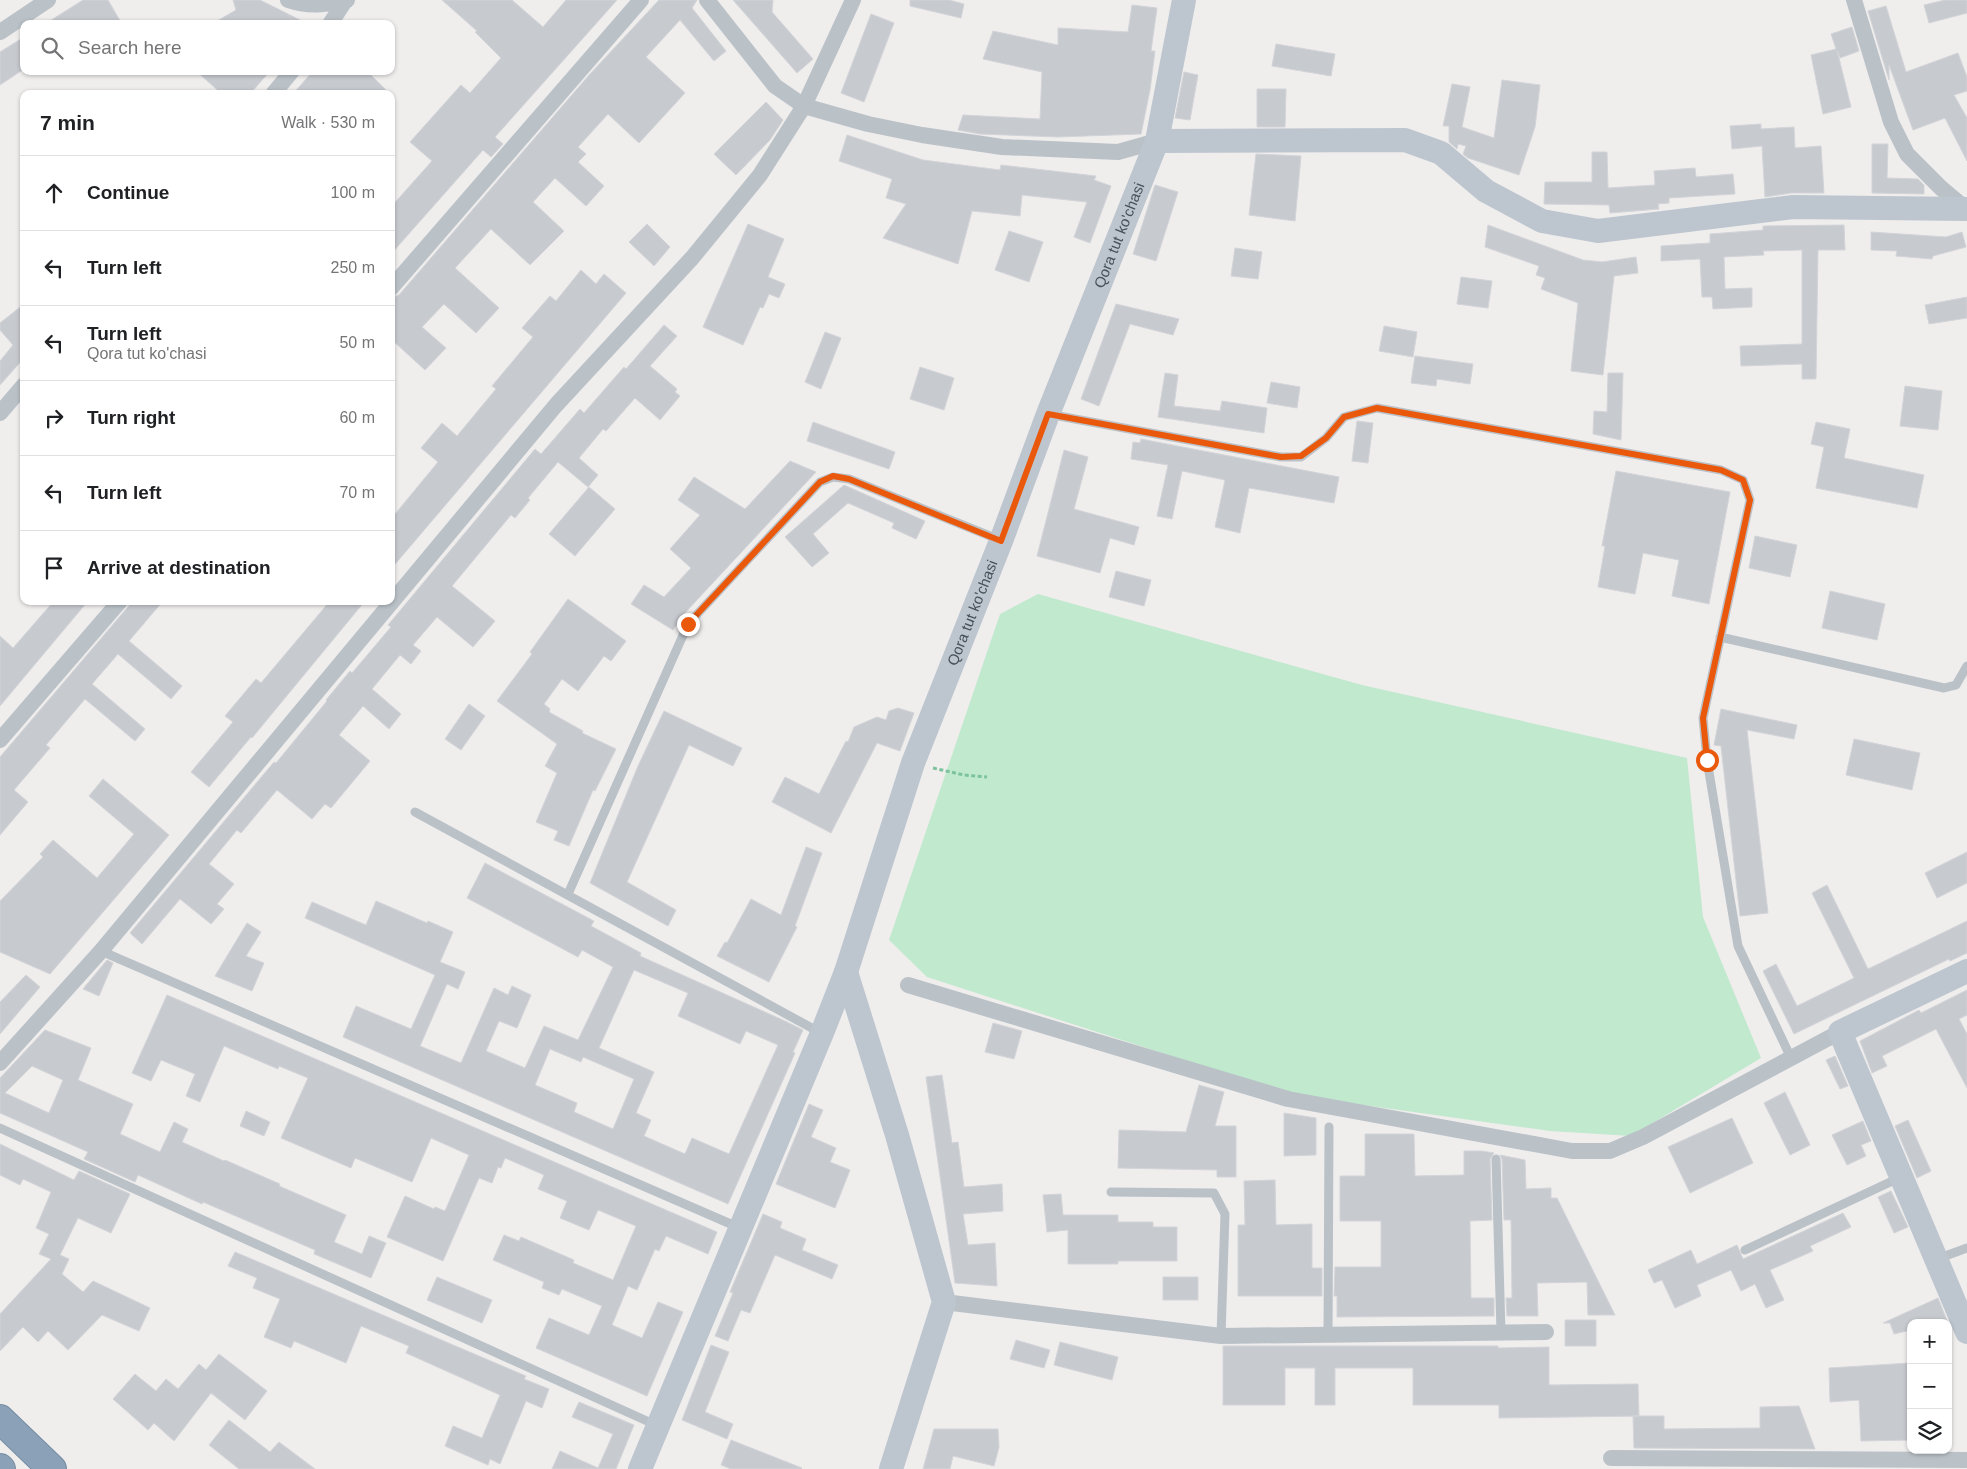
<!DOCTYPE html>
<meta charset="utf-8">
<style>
:root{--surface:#fff;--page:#f6f6f6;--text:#202124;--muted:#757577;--line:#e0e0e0}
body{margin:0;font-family:Helvetica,sans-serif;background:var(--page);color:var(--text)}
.controls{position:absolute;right:15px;bottom:15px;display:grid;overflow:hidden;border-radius:10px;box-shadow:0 1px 4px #0004}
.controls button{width:45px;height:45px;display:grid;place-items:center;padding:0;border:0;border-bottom:1px solid var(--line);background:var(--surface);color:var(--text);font:25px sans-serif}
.stop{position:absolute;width:15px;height:15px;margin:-11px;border:4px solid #ea580c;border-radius:50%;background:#fff}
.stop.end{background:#ea580c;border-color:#fff;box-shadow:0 1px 5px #0008}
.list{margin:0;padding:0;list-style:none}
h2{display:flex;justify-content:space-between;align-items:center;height:65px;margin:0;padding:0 20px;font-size:21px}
h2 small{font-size:16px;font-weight:400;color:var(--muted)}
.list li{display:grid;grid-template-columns:32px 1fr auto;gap:15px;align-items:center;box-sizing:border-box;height:75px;padding:0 20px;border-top:1px solid var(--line)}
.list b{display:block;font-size:19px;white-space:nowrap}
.list p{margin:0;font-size:16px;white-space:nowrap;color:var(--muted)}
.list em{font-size:16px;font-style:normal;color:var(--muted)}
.icon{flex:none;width:28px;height:28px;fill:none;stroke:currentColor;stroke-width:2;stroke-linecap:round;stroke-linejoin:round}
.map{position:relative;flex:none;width:1967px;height:1469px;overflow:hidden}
.search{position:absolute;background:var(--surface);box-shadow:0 1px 4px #0004;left:20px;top:20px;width:375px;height:55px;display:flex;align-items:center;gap:12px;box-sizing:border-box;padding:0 18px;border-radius:10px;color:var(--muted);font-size:19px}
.panel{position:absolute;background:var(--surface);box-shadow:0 1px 4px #0004;left:20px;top:90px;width:375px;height:515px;border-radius:10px}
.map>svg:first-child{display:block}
.green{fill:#c0e9ce}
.building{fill:#c7cacf;stroke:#d2d4d8;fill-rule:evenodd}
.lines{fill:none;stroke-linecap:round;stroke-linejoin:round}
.highway-casing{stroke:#758da3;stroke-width:30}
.path{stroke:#7cc39d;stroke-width:3;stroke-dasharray:4 2.5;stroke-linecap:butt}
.lane{stroke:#bac2c8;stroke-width:9}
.street{stroke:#bac2c8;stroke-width:16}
.secondary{stroke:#bdc6cf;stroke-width:24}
.highway{stroke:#8aa1b7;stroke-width:28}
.route{stroke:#ea580c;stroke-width:6}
.labels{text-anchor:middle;stroke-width:4;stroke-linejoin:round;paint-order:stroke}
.street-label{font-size:15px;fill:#475158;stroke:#fff}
</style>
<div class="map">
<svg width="1967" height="1469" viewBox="0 0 1967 1469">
<rect width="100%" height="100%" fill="#f0eded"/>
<path class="green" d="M1038,594L1362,685L1687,758L1703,917L1761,1058L1631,1136L1550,1131L1292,1095L927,977L889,940L1000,614Z"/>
<path class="building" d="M83,0H108L122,24H45Z
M233,0H260L308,24H265L258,20L253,24H212L236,10Z
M442,0H512L543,27L566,0H617L495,137L503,144L491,157L483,150L391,254V207L432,161L410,142L461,85L470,93L501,58L475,32L477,31Z
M659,0H697L692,8L726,51L714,61L680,20L646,57L685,93L639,143L608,114L578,147L586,154L578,162L604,186L586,206L555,178L533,202L564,231L530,265L491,229L455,268L499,308L476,333L444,304L422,327L446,348L425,370L391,339V298L399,295L590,74Z
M733,0H773L772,12L813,59L797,73Z
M910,0H949L964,4L961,18L910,6Z
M1945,0H1967V13L1929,23L1924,5Z
M1132,5L1157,8L1151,51H1155L1150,90L1141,134L1058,137L980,134L958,130L963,115L1040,119L1042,72L983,59L993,31L1058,45V28L1128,32Z
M1886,6L1906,72L1958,53L1967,77V91L1954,95L1967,118V161L1945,118L1913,130L1889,65V80L1868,11Z
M871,14L894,23L864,102L841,93Z
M1852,27L1859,51L1840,58L1837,50L1851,107L1823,114L1811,55L1836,49L1831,34Z
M24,37V69L0,85V52Z
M1276,44L1335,54L1331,76L1272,66Z
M196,71H270L250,94H222Z
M313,71H367L390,94H293Z
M1184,72L1198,75L1190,120L1175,118Z
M1502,80L1540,85L1535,127L1519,175L1468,158L1463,154L1466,146L1458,144L1457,149L1449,142V126H1443L1452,84L1470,87L1462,127L1494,138Z
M1257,89H1286L1285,127H1257Z
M766,102L783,120L770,140L736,175L714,154Z
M1761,124V129L1794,127L1795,148L1821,146L1824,193H1791L1765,197L1762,146L1732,149L1730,126Z
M847,135L923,160L1000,170L1001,165L1096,176L1094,180L1111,186L1090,243L1074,237L1087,202L1022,195L1020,216L972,211L958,264L883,238L906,204L886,198L892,179L839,161Z
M1872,144H1888L1887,178L1918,179L1924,185V194L1872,193Z
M1592,152H1607L1608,188L1655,185L1654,171L1695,168L1696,177L1733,174L1735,194L1669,198V203L1658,204L1659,209L1610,213L1609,205L1544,204L1545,182H1592Z
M1256,154L1301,156L1295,221L1249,215Z
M1155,185L1178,192L1156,261L1133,254Z
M647,224L670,247L654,266L629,242Z
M748,224L784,239L768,277L785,284L779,298L769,294L763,308L760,307L743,345L703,327Z
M1488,225L1583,260L1602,262L1636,257L1638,273L1614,276L1603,375L1571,371L1578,303L1541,289L1545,278L1536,275L1539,266L1485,247Z
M1844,225L1845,250H1818L1816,379H1802V364L1741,366L1740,346L1802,344V250L1763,251L1764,255L1724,257L1725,289L1752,288V307L1713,309L1712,297H1702L1700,259L1661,261V246L1710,243V234L1763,230V226Z
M1009,231L1043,242L1029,282L995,270Z
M1871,232L1946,237L1962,232L1966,247L1933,256L1932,259L1896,256L1897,251L1871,250Z
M1235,248L1262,252L1258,279L1231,276Z
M581,270L596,284L604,274L626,293L391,569V519L438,462L421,448L442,423L457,436L496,389L492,386L533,337L522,328L550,296L556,301Z
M1461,277L1492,281L1488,308L1457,304Z
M1967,297V318L1929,324L1925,305Z
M24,304V358L0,385V361L13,345L0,330V323Z
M1116,304L1179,319L1173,335L1130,324L1099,406L1081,399Z
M664,325L677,336L650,366L677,389L675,392L680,396L660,420L635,398L606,431L603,429L579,458L598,475L588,487L558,462L528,498L530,500L515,518L511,515L452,586L495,621L473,647L437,617L413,645L421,651L411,664L400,655L372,689L401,714L389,729L363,706L339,735L370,761L331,808L325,804L312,819L277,790L241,833L237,830L209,864L234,884L217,904L224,909L211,924L180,899L142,944L130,933L274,762L276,763L327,701L326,700L350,671L352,673L391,627L388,625L535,449L541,454L580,409L584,413L624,367L626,369Z
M1384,326L1417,332L1413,357L1379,351Z
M825,332L841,338L821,389L805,382Z
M1415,356L1473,364L1470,384L1437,379L1436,386L1411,383Z
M920,367L954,378L944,410L910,399Z
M1165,373L1178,375L1174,406L1220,411L1222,401L1267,408L1264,433L1158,417Z
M1608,373H1623L1621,440L1593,434L1594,411L1607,412Z
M1271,382L1300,387L1297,408L1267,403Z
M1905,386L1942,391L1938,430L1900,426Z
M1357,421L1373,423L1368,463L1352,461Z
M813,422L895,452L889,469L807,441Z
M1816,422L1850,429L1844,458L1924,475L1917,508L1816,488L1824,447L1811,444Z
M1141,439L1339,477L1334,503L1249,488L1240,533L1215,527L1225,480L1182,471L1172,519L1157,516L1168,465L1131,459L1133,442L1140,443Z
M1064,450L1088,457L1074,509L1139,527L1134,545L1110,538L1100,573L1037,556Z
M790,461L816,472L683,615L673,630L631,604L644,585L664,597L691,568L670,549L700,515L678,500L694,477L745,509Z
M1616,471L1730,492L1709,604L1672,596L1679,560L1643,553L1635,594L1598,587L1605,546H1602Z
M844,485L925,521L916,539L892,528L894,523L848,503L813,534L829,553L812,567L785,537Z
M589,487L615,509L575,556L549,534Z
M1755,536L1797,545L1790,577L1749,568Z
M1116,571L1151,580L1144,606L1109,597Z
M1830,591L1885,604L1877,640L1822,628Z
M568,599L626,641L611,661L604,656L578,691L562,679L544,704L550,709L549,712L583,731L582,733L616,749L595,791L593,790L569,846L554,840L558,831L536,822L557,773L545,766L557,744L497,701L532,654L530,652Z
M54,601H88L0,706V636L13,648Z
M133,601H163L129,641L182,686L171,699L118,654L92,684L145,729L135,741L85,699L46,745L50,748L14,790L28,802L0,835V757Z
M330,601H365L252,738L251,737L209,787L191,772L233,722L225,716L256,679L261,683Z
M469,704L485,716L461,750L445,739Z
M898,708L914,713L900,751L877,743L831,833L772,802L785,777L819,794L846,741L848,742L854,727L877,717L886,720L889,711Z
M1721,709L1797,725L1794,739L1747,730L1768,913L1740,916L1721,746L1714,745Z
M664,711L742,748L733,766L689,745L627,882L676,910L668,926L590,883L638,766Z
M1854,739L1920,753L1912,790L1846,775Z
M103,779L169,835L50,974L0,952V901L43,857L40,854L53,840L97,878L134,834L89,796Z
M806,847L822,853L795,926L797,927L769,982L717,956L725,942L727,943L751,899L781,915Z
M1967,852V883L1937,898L1925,873Z
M485,863L594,921L591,926L641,953L640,956L785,1021L803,1030L793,1052L795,1053L728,1204L343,1037L356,1006L411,1029L435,975L305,918L312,902L366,925L376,901L427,923L428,921L453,932L440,962L465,972L458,989L447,984L420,1046L461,1063L494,988L508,995L512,986L531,995L517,1028L499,1021L486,1051L525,1068L544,1026L578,1040L613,967L582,950L578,957L467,898ZM634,970L688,993L678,1016L740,1044L746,1031L778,1045L729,1154L692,1138L685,1154L644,1136L651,1120L636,1113L654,1072L599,1048ZM550,1049L581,1062L583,1057L634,1079L613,1129L574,1112L577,1103L535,1085Z
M1827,885L1868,969L1967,921V953L1950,961L1949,959L1794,1034L1763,971L1776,964L1797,1006L1854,978L1812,893Z
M247,923L261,932L246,956L264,963L252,991L215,976Z
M107,960L113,963L99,996L83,989Z
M26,975L40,987L0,1034V1002Z
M1967,990V1015L1959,1019L1967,1034V1088L1936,1029L1882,1056L1887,1066L1872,1073L1860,1041L1919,1010L1921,1013Z
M167,995L717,1232L708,1254L666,1236L659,1251L655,1249L637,1290L628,1286L612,1325L642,1338L658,1302L683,1312L647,1396L536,1348L549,1318L589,1335L602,1306L562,1289L559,1295L542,1288L544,1282L493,1260L504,1235L519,1241L521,1237L574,1260L573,1263L613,1280L636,1226L598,1210L589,1230L560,1218L567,1201L538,1189L544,1175L505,1158L501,1168L498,1167L492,1183L479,1178L443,1261L387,1237L405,1196L434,1209L435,1207L445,1211L469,1155L431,1138L412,1182L355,1158L351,1168L281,1138L308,1078L279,1066L278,1069L224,1046L200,1102L186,1096L195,1074L161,1060L151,1081L132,1073Z
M993,1023L1022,1031L1014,1059L985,1052Z
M45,1030L91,1048L78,1080L133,1104L120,1134L160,1152L174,1122L188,1129L182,1142L224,1161L225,1160L280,1184L279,1186L346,1215L334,1242L362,1254L369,1236L386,1243L371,1278L314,1254L315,1250L203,1202L202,1204L138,1175L135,1182L84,1159L88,1152L0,1113V1078ZM32,1066L63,1080L49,1113L5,1093Z
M1835,1056L1848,1086L1840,1089L1826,1060Z
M942,1075L952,1143L958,1142L964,1187L1002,1184L1003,1211L963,1214L968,1245L995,1243L997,1286L955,1283L926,1077Z
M1199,1085L1224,1092L1215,1126H1236V1177H1217V1170L1118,1168L1119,1130L1186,1132Z
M1785,1092L1810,1145L1790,1155L1764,1103Z
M809,1104L823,1110L811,1137L836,1148L830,1162L850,1170L835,1208L776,1184Z
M246,1111L270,1122L264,1136L240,1126Z
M1284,1113L1316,1118V1155L1284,1156Z
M1732,1118L1753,1163L1690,1193L1668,1147Z
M1908,1120L1931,1171L1917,1178L1895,1126Z
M1863,1121L1871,1141L1861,1145L1866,1156L1847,1165L1832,1135Z
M1365,1134H1414L1415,1176L1464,1175V1151H1482L1494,1153L1490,1159L1492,1220L1470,1221L1471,1298H1494V1316L1337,1317V1296H1334L1335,1267H1381V1221H1340V1176H1365Z
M0,1144L74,1180L79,1171L130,1194L111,1233L78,1218L60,1255L69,1259L62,1274L83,1292L93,1281L150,1308L139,1331L102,1315L68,1350L48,1331L38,1342L23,1327L0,1351V1314L51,1259L39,1254L49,1234L36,1228L51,1192L23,1179L20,1185L0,1175Z
M1500,1155L1525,1160L1526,1189L1551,1188V1198H1557L1615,1315H1588L1587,1282L1537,1283L1538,1316H1507L1506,1298H1512L1511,1220H1504L1502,1159Z
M1275,1180L1276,1225L1312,1224V1268H1322V1296H1238V1225H1245L1244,1181Z
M1891,1191L1908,1227L1894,1233L1878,1197Z
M1061,1194L1063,1215H1118V1222H1153V1227H1177V1261H1118V1264H1068V1230L1047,1232L1043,1195Z
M1843,1213L1851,1227L1810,1246L1813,1251L1770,1270L1784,1300L1766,1308L1755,1284L1741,1291L1731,1270L1697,1285L1701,1296L1675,1308L1662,1280L1654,1283L1648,1270L1691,1250L1697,1264L1737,1245L1743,1259Z
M763,1214L782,1222L780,1228L806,1239L802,1250L838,1265L832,1279L775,1255L750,1313L741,1310L728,1341L715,1336L733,1293L730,1292Z
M235,1252L526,1376L524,1379L549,1389L542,1408L526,1401L500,1464L490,1459L488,1465L445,1446L453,1426L482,1438L500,1395L406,1353L409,1346L361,1326L346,1363L294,1341L291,1348L264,1337L280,1299L253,1288L257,1278L228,1266Z
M437,1277L492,1300L482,1323L427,1300Z
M1163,1277H1198V1300H1163Z
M1938,1298L1948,1323H1911V1330L1894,1334L1890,1323H1883Z
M1565,1320H1596V1346H1565Z
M1016,1340L1050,1350L1044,1368L1010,1359Z
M1060,1342L1118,1357L1112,1380L1054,1365Z
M711,1345L729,1352L705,1412L733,1424L727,1439L682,1420Z
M1223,1346H1498V1348L1549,1347V1385L1638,1384L1639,1416L1499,1418V1405H1413V1368H1335V1405H1315V1368H1285V1405H1223Z
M219,1354L267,1391L245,1420L211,1393L174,1441L154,1423L148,1430L113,1399L135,1374L156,1391L166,1379L178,1389L199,1364L206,1370Z
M1910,1363L1911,1440L1861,1441L1859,1400L1830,1402L1829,1368Z
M579,1402L634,1425L616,1469H552L560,1451L598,1468L613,1434L572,1417Z
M1799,1406L1815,1449L1634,1448L1633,1416H1664V1429L1760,1428V1407Z
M229,1420L270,1452L279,1442L315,1469H239L209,1445Z
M934,1429H998L999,1447L994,1466L953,1456L950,1469H923Z
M731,1440L802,1468L801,1469H731L721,1465Z"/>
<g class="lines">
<g class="highway-casing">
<path id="highway" d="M0,1419L52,1469
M0,1468L1,1469"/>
</g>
<path class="path" d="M933,768L964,775L987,777"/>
<path class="lane" d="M1048,414L1281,457H1301L1326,438L1344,417L1377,408L1721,470L1743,480L1750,500L1703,718L1707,760L1738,946L1791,1058
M1720,637L1944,688L1956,685L1967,666
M415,812L821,1033
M568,894L688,624L820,482L833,477L849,479L1000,540
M101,951L740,1228
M0,1128L658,1426
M1496,1159L1501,1332
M1111,1192L1214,1193L1225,1214L1221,1336
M1745,1250L1901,1177
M1937,1259L1967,1248
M1328,1335L1329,1127"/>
<path class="street" d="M288,0C308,7 326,5 347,0
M707,0L775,86L804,106L868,124L922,135L1002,147L1118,152L1157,141
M1854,0L1891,122L1907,154L1941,188L1965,208L1967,207
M330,24L345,1
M0,32L48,0
M273,94L292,71
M391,288L641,0
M0,413L24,385
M0,740L120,601
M908,985L1288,1099L1572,1151H1610L1643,1137L1840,1032
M0,1063L101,951L556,405L692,258L760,175L804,106L853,0
M944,1302L1221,1336L1546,1332
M1611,1458L1967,1460"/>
<g class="secondary">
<path d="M1157,141L1405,140L1441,153L1486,191L1542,221L1598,231L1793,207L1967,209"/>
<path d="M1967,971L1840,1032L1967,1332"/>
<path d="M846,972L897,1135L944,1302L891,1469"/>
<path id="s1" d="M640,1469L822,1033L846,972L913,763L1001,541L1048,414L1157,141L1184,0"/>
</g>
<use href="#highway" class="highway"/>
</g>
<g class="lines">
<path class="route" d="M688,624L820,482L833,476L849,479L1001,541L1048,414L1281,457L1301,456L1326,438L1344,417L1377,408L1721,470L1743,480L1750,500L1703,718L1707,760"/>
</g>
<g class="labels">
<g class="street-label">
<text dy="5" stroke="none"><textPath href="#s1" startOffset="1324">Qora tut ko'chasi</textPath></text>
<text dy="5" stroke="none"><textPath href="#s1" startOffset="919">Qora tut ko'chasi</textPath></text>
</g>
</g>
</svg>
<div class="controls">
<button>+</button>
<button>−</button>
<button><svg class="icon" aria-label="layers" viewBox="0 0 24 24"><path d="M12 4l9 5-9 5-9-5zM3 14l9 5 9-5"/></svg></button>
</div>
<div class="stop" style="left:1707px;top:760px"></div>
<div class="stop end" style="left:688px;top:624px"></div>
<div class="search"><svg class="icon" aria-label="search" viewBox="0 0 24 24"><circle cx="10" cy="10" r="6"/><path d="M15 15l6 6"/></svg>Search here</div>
<section class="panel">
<h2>7 min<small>Walk · 530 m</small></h2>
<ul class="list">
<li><svg class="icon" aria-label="ahead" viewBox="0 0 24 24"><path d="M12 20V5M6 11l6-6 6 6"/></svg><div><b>Continue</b></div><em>100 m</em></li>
<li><svg class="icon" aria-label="left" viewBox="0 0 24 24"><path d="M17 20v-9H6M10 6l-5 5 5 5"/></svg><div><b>Turn left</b></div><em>250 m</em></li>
<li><svg class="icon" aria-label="left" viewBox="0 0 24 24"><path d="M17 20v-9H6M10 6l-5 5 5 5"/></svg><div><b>Turn left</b><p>Qora tut ko'chasi</p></div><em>50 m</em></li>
<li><svg class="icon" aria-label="right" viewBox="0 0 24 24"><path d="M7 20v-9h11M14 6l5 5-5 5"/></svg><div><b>Turn right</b></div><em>60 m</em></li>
<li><svg class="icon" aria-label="left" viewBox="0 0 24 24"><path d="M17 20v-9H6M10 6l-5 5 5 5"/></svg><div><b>Turn left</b></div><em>70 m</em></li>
<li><svg class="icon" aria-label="arrive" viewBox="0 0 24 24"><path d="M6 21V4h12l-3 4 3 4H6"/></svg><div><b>Arrive at destination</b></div></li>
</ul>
</section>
</div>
